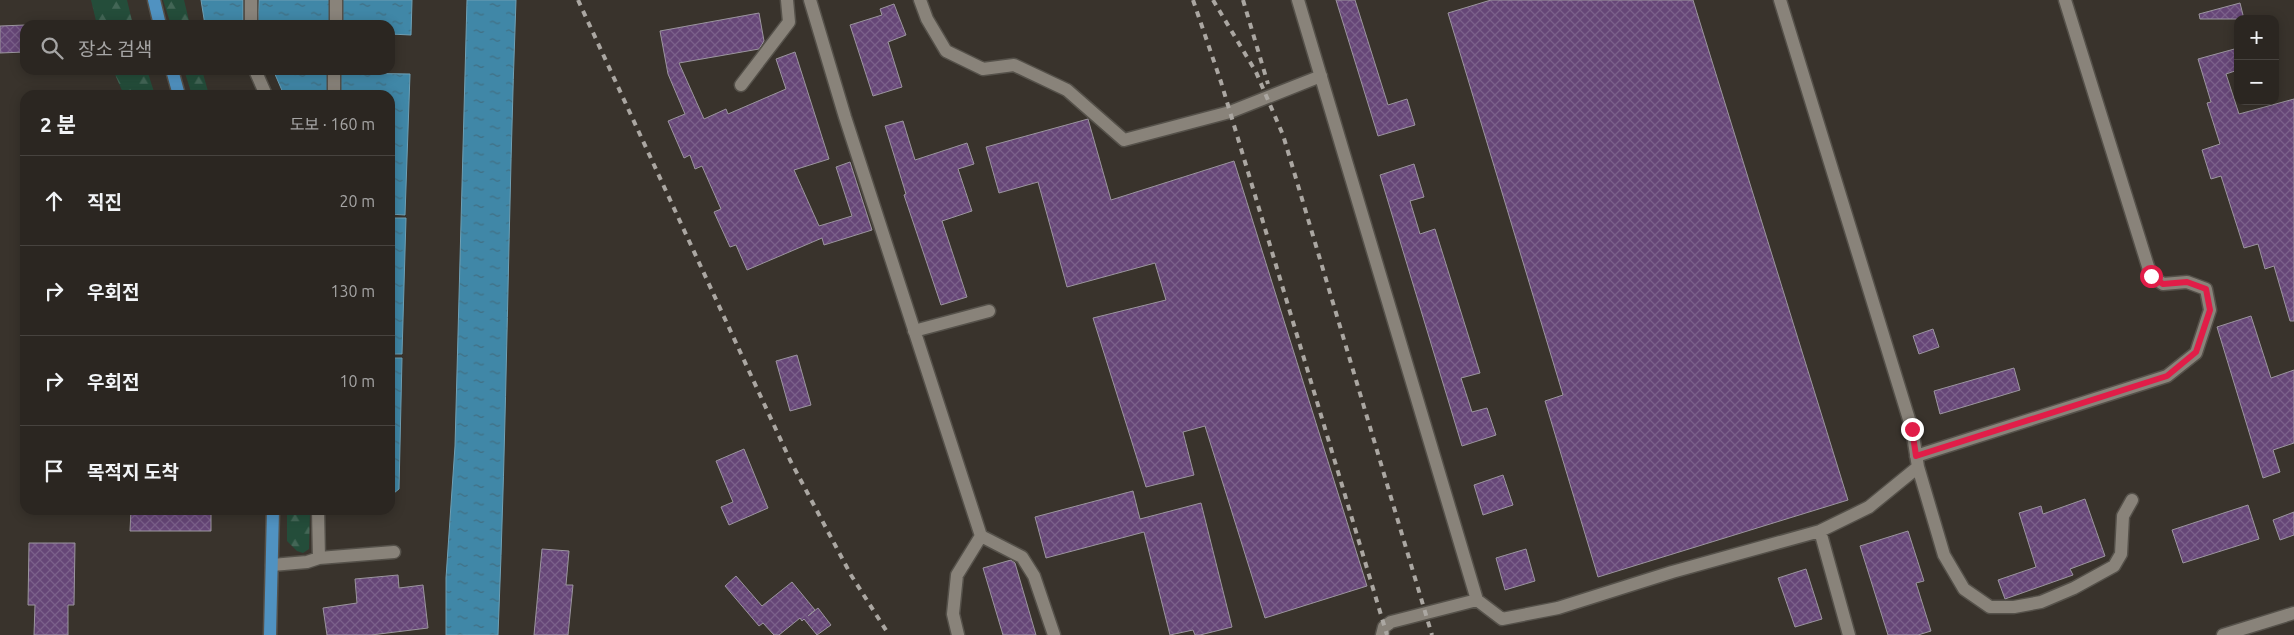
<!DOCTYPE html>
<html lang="ko">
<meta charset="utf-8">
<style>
:root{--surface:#2b2621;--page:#332e2a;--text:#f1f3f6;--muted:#a6a5a5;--line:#47433f}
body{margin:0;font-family:Ubuntu,"Noto Sans KR",sans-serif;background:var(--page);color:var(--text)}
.controls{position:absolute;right:15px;top:15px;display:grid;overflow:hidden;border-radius:10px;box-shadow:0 2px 12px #0003}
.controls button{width:45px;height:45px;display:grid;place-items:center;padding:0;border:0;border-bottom:1px solid var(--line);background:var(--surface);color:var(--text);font:25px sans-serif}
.stop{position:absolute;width:15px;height:15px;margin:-11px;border:4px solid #e11d48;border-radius:50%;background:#fff}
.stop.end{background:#e11d48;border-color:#fff;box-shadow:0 1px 5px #0008}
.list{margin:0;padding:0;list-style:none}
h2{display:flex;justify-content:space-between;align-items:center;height:65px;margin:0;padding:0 20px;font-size:21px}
h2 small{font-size:16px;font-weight:400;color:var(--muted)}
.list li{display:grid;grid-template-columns:32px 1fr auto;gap:15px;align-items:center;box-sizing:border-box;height:90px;padding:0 20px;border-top:1px solid var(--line)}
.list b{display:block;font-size:19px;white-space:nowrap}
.list em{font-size:16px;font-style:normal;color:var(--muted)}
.icon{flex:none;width:28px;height:28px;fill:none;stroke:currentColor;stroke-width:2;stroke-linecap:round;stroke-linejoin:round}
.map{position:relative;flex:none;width:2294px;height:635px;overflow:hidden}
.search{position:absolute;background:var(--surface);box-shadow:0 2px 12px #0003;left:20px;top:20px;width:375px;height:55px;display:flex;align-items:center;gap:12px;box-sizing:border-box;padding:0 18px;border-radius:15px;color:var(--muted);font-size:19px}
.panel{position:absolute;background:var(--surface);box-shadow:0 2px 12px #0003;left:20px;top:90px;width:375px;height:425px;border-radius:15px}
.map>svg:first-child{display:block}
.forest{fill:url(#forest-firs)}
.water{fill:url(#water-ripples);stroke:#6fa0b5}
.building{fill:url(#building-cross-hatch);stroke:#9b959e}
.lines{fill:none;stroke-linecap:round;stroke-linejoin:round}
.minor-casing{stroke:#55514a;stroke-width:15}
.major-casing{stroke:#55514a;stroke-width:15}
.minor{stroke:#89837a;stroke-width:12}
.major{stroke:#5092c1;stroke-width:12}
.rail{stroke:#aba7a2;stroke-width:4;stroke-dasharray:6 6;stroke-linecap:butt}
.route{stroke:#e11d48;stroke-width:6}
</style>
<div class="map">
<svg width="2294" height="635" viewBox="0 0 2294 635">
<defs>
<pattern id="forest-firs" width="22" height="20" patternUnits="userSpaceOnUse" patternTransform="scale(1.25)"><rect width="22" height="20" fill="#244d3a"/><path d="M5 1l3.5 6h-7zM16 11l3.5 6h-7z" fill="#436656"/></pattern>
<pattern id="water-ripples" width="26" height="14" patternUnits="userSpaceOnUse" patternTransform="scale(1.25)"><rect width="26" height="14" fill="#4087a7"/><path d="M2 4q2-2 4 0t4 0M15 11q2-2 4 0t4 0" fill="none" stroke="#416f83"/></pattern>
<pattern id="building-cross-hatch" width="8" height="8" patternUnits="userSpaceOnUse" patternTransform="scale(1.25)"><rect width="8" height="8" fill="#664677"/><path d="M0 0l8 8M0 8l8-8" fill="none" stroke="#7b608a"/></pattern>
</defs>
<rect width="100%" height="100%" fill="#39332c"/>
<path class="forest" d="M91,0H127L133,25H97Z
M163,0H184L190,25H171Z
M113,70H147L155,95H124Z
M184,70H202L209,95H192Z
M287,510H310L309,549L303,553L297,551L287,541Z"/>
<path class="water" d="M201,0H243V25H205Z
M259,0H331L330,25H258Z
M342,0H412L411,35L390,34V25H342Z
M467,0H516C508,212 507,423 498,635H446V578L455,446Z
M274,72H328V95H284Z
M340,73L410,74L405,215L390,214V95H339Z
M390,218H406L402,354H390Z
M390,358H402L399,489L394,493H390Z"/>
<path class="building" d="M1336,0H1355L1388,105L1407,99L1415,125L1378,136Z
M1491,0H1693L1848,500L1598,577L1545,401L1563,395L1448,13Z
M2240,3L2244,19H2200L2199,14Z
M894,4L906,35L888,42L902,87L873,96L850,25L882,15L880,9Z
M759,13L764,41L759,49L679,63L704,119L726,109L728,114L786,89L776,59L795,52L829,159L794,170L819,226L852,216L836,167L850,162L872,230L824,245L822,238L747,270L736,245L730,247L714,212L721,209L702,166L695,169L690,155L684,158L668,121L685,114L668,74L660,31Z
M25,25V52L0,53V26Z
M2238,48V70L2226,74L2239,114L2294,99V321H2290L2274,266L2265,269L2258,244L2244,248L2221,176L2211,179L2202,150L2220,144L2207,103L2211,102L2198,59Z
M1088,119L1111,200L1234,161L1367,586L1265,618L1205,426L1183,432L1194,475L1146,487L1093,318L1166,300L1155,263L1067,287L1038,182L999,193L986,147Z
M903,121L915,160L967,143L974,164L958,169L972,211L942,221L967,297L941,305L904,195L906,194L885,126Z
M1414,164L1424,197L1410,201L1420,234L1435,229L1480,373L1461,378L1472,412L1487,408L1496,435L1462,446L1380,175Z
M2251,316L2271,378L2294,370V443L2273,450L2280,472L2263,478L2217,327Z
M1933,329L1939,347L1919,354L1913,336Z
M797,355L811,405L790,411L776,361Z
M2014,368L2020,390L1940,414L1934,391Z
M744,449L768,508L729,525L721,507L733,502L716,461Z
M1503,475L1513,505L1483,515L1474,485Z
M1133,491L1140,519L1201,503L1232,627L1200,635H1195L1193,630L1170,635L1144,532L1046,558L1035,517Z
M2085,499L2105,556L2070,569L2073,575L2005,599L1998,580L2036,567L2019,513L2041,506L2043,514Z
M2248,505L2259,539L2183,563L2172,530Z
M131,510H211V531H130Z
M2294,512V535L2280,540L2273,520Z
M1908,531L1924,581L1916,583L1931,631L1918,635H1888L1860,546Z
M29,543H75L74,605H68V635H34L35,605H28Z
M542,549L569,551L566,585H573L568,635H534Z
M1526,549L1535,581L1505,590L1496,558Z
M1011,560L1015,563L1036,635H1003L983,568Z
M1806,569L1822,619L1795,627L1778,578Z
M398,575L399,588L423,585L428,628L371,635H327L323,608L357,603L355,579Z
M736,576L762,606L792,582L815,610L808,616L818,608L831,625L817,635L804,619L802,621L800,618L779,635H774L763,623L759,626L725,586Z"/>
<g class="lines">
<g class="minor-casing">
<path id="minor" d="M810,0L845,117L981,536L957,575L953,614L958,635
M920,0L927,19L946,51L983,69L1014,65L1067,90L1124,140L1230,112L1321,76
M1298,0L1477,600
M251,25V0
M336,25V0
M255,70L266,95
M741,85L789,22L787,0
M334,95V70
M914,331L989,311
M1916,456L2167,376L2196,353L2210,310L2206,289L2187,282L2163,284L2151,276L2065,0
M1918,467L1944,555L1964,589L1990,607H2014L2041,602L2074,588L2114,566L2121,554L2123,516L2132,500
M318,510L319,558
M1820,531L1849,635
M981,536L1022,557L1034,576L1054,635
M272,565L307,562L319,558L394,552
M1382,635L1384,627L1391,622L1477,600L1502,619L1558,608L1672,572L1820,531L1869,507L1918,467L1912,429L1780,0
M2223,635L2294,613"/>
</g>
<g class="major-casing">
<path id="major" d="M154,0L160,25
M172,70L179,95
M270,635L273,510"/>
</g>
<use href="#minor" class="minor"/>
<use href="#major" class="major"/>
<path class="rail" d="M578,0L790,460L851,575L889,635
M1193,0L1221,82L1387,635
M1213,0L1256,72L1283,135L1432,635
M1243,0L1268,84"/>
</g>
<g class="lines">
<path class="route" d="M1912,429L1916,456L2167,376L2196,352L2210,310L2206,289L2187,282L2163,284L2151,276"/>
</g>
</svg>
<div class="controls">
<button>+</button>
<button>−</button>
</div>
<div class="stop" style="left:2151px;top:276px"></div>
<div class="stop end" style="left:1912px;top:429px"></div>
<div class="search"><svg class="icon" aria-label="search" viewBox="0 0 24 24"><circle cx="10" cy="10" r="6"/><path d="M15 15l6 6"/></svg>장소 검색</div>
<section class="panel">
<h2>2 분<small>도보 · 160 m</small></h2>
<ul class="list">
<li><svg class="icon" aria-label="ahead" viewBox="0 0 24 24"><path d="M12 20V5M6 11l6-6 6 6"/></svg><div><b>직진</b></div><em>20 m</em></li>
<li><svg class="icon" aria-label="right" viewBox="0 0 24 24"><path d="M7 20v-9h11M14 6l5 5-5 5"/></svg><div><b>우회전</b></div><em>130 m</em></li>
<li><svg class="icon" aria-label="right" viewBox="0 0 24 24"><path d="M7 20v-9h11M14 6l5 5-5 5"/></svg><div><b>우회전</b></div><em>10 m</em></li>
<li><svg class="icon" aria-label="arrive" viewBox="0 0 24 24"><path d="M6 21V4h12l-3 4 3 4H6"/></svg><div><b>목적지 도착</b></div></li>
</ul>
</section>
</div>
